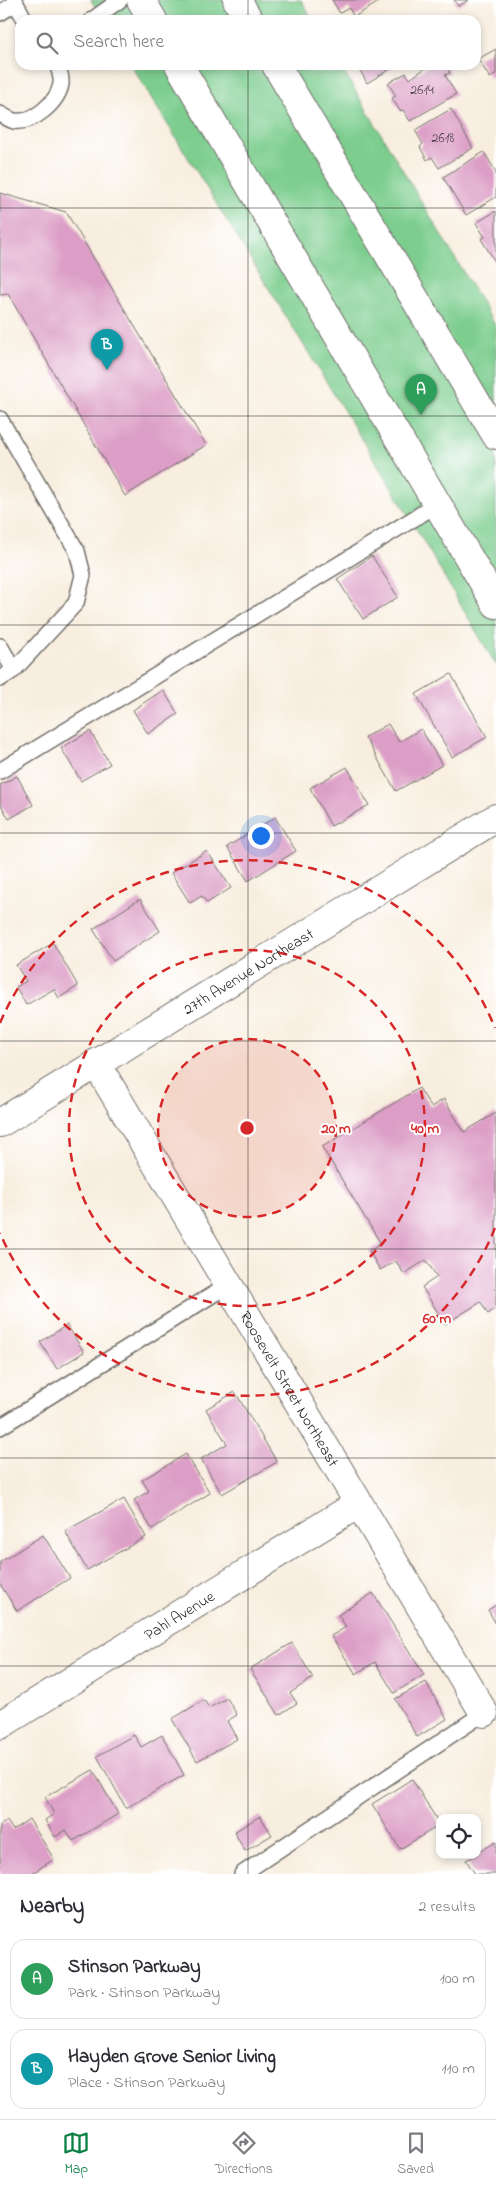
<!DOCTYPE html>
<meta charset="utf-8">
<style>
:root{--surface:#fff;--page:#f7f7f7;--text:#2b2b33;--muted:#7c7c81;--line:#e1e1e2;--accent:#0b8043}
body{margin:0;font-family:"Indie Flower",sans-serif;background:var(--page);color:var(--text)}
.controls{position:absolute;right:15px;bottom:15px;display:grid;overflow:hidden;border-radius:10px;box-shadow:0 2px 8px #0003}
.controls button{width:45px;height:45px;display:grid;place-items:center;padding:0;border:0;border-bottom:1px solid var(--line);background:var(--surface);color:var(--text);font:25px sans-serif}
.you{position:absolute;left:260px;top:835px;width:18px;height:18px;margin:-12px;border:4px solid #fff;border-radius:50%;background:#1a73e8;box-shadow:0 0 0 8px #1a73e833}
.badge{display:grid;place-items:center;width:32px;height:32px;border-radius:50%;background:var(--accent);color:#fff;font-size:16px;font-weight:700}
.pin{position:absolute;translate:-50% -41px;filter:drop-shadow(0 1px 2px #0008)}
.pin::after{content:'';position:absolute;top:26px;width:18px;height:15px;background:inherit;clip-path:polygon(0 0,100% 0,50% 100%)}
.list{margin:0;padding:0;list-style:none}
h2{display:flex;justify-content:space-between;align-items:center;height:65px;margin:0;padding:0 20px;font-size:21px}
h2 small{font-size:16px;font-weight:400;color:var(--muted)}
.list li{display:grid;grid-template-columns:32px 1fr auto;gap:15px;align-items:center;box-sizing:border-box;height:80px;margin:0 10px 10px;padding:0 10px;border:1px solid var(--line);border-radius:15px}
.list b{display:block;font-size:19px;white-space:nowrap}
.list p{margin:0;font-size:16px;white-space:nowrap;color:var(--muted)}
.list em{font-size:16px;font-style:normal;color:var(--muted)}
.icon{flex:none;width:28px;height:28px;fill:none;stroke:currentColor;stroke-width:2;stroke-linecap:round;stroke-linejoin:round}
.map{position:relative;flex:none;width:496px;height:1874px;overflow:hidden}
.search{position:absolute;background:var(--surface);box-shadow:0 2px 8px #0003;left:15px;right:15px;top:15px;height:55px;display:flex;align-items:center;gap:12px;box-sizing:border-box;padding:0 18px;border-radius:15px;color:var(--muted);font-size:19px}
.sheet{height:245px;background:var(--surface)}
nav{display:flex;justify-content:space-around;align-items:center;box-sizing:border-box;height:70px;border-top:1px solid var(--line);background:var(--surface);font-size:14px;color:var(--muted)}
nav a{display:grid;justify-items:center;gap:2px}
nav .on{color:var(--accent)}
.map>svg:first-child{display:block}
.green{fill:#7bcd8e;stroke:#537c5c}
.building{fill:#dc9ec6}
.lines{fill:none;stroke-linecap:round;stroke-linejoin:round}
.lane-casing{stroke:#736f6a;stroke-width:18}
.street-casing{stroke:#736f6a;stroke-width:30}
.lane{stroke:#fff;stroke-width:15}
.street{stroke:#fff;stroke-width:28}
.grid{fill:none;stroke:#2b2b2b;stroke-width:1;stroke-opacity:0.55}
.ring{fill:none;stroke:#d62828;stroke-width:2.5;stroke-dasharray:9 6}
.labels{text-anchor:middle;stroke-width:4;stroke-linejoin:round;paint-order:stroke}
.number-label{font-size:14px;fill:#574852}
.street-label{font-size:16px;fill:#2b2b2b;stroke:#fff}
.centre{fill:#d62828;stroke:#fff;stroke-width:2.5}
.ring-label{font-size:15px;text-anchor:middle;font-weight:bold;fill:#d62828;stroke:#fff;stroke-width:4;stroke-linejoin:round;paint-order:stroke}
</style>
<div class="map">
<svg width="496" height="1874" viewBox="0 0 496 1874">
<rect width="100%" height="100%" fill="#fff"/>
<filter id="ink" filterUnits="userSpaceOnUse"><feTurbulence type="fractalNoise" baseFrequency=".02" numOctaves="2"/><feDisplacementMap in="SourceGraphic" scale="10" xChannelSelector="R" yChannelSelector="G"/><feConvolveMatrix kernelMatrix="1 2 1 2 8 2 1 2 1" color-interpolation-filters="sRGB"/></filter>
<filter id="wash" filterUnits="userSpaceOnUse"><feTurbulence type="fractalNoise" baseFrequency=".0096" numOctaves="4" result="noise"/><feDisplacementMap in="SourceGraphic" scale="20" xChannelSelector="R" yChannelSelector="G"/><feGaussianBlur stdDeviation="1.12" result="paint"/><feColorMatrix in="noise" values="0 0 0 0 0 0 0 0 0 0 0 0 0 0 0 0 0 1.4 0 .05"/><feComposite in="paint" operator="in"/></filter>
<g filter="url(#wash)">
<rect width="100%" height="100%" fill="#f8eedf"/>
<path class="green" d="M91,0H301L313,20H103Z
M131,65H340L496,327V665L401,503Z"/>
<g id="blocks">
<path class="building" d="M332,0H382L354,17L349,8L340,13Z
M454,0H469L458,6Z
M496,49V74L490,78L478,59Z
M357,65H397L367,83Z
M430,65H446L450,73L445,75L456,94L410,121L403,110L400,111L392,98L396,96L388,83L406,73L410,79Z
M451,109L473,148L439,168L432,157L427,160L420,147L423,144L415,130Z
M484,152L496,172V197L466,215L443,177Z
M0,193L66,212L206,445L125,496L8,294L0,295Z
M496,211V263L481,239L485,237L476,223Z
M372,556L398,597L363,619L337,579Z
M451,674L487,737L452,757L416,694Z
M163,690L178,714L148,734L133,710Z
M388,724L399,742L421,729L442,765L396,791L365,737Z
M90,731L110,764L81,781L61,748Z
M347,767L369,805L331,826L310,788Z
M17,776L33,805L9,819L0,803V785Z
M275,817L296,851L248,881L227,847Z
M207,851L231,888L207,903L202,896L190,903L171,873Z
M140,899L160,931L113,961L93,929Z
M53,943L78,986L59,998L54,989L26,1005L16,987L26,981L16,965Z
M419,1088L431,1107L444,1099L464,1132L496,1113V1308L488,1314L481,1302L445,1324L422,1287L437,1277L426,1260L404,1274L396,1261L380,1270L369,1251L381,1244L322,1147Z
M67,1325L84,1352L57,1369L40,1342Z
M235,1392L277,1462L222,1494L201,1459L227,1444L206,1409Z
M186,1454L210,1493L152,1529L134,1500L149,1491L142,1480Z
M124,1499L146,1537L87,1570L65,1531Z
M43,1535L70,1578L17,1611L0,1584V1562Z
M373,1593L424,1675L394,1693L375,1662L356,1674L331,1636L346,1627L338,1615Z
M496,1605V1624L488,1610Z
M292,1643L313,1678L290,1693L297,1703L279,1715L250,1669Z
M426,1682L447,1719L417,1737L395,1699Z
M227,1698L237,1715L227,1721L237,1739L197,1761L172,1719L204,1700L209,1708Z
M134,1735L141,1747L162,1735L184,1775L126,1808L97,1756Z
M93,1770L118,1814L73,1841L66,1830L55,1837L45,1820L54,1814L45,1797Z
M412,1779L440,1825L400,1849L372,1804Z
M260,1816L272,1835L245,1851L234,1832Z
M29,1819L54,1859L31,1874H0V1825L7,1821L13,1830Z
M496,1842V1874H475L466,1860L477,1855V1853Z"/>
</g>
</g>
<g filter="url(#ink)">
<use href="#blocks" fill-opacity="0" stroke="#736f6a" stroke-width="1"/>
<g class="lines">
<g class="lane-casing">
<path id="lane" d="M14,0L25,20
M0,13L16,3
M92,20L120,0
M0,114C4,116 10,120 14,121C33,124 58,102 61,84C62,79 59,70 58,65
M0,419L77,551L83,575L76,603L14,670L0,679
M0,646L14,670
M0,771L436,505
M0,1427L228,1285
M242,1874L484,1713"/>
</g>
<g class="street-casing">
<g id="street">
<path d="M141,0L153,20"/>
<path d="M237,0L249,20"/>
<path d="M179,65L496,604"/>
<path d="M276,65L496,435"/>
<path id="s1" d="M96,1063L484,1713"/>
<path id="s2" d="M0,1123L496,818"/>
<path id="s3" d="M0,1725L358,1504"/>
</g>
</g>
<use href="#lane" class="lane"/>
<use href="#street" class="street"/>
</g>
</g>
<path class="grid" d="M248,0V20M248,65V1874M0,208H496M0,416H496M0,625H496M0,833H496M0,1041H496M0,1249H496M0,1458H496M0,1666H496"/>
<circle cx="247" cy="1128" r="89" fill="#d62828" fill-opacity=".12"/>
<g class="ring">
<circle cx="247" cy="1128" r="89"/>
<circle cx="247" cy="1128" r="178"/>
<path d="M495 1228A268 268 0 0 1 0 1233M0 1023A268 268 0 0 1 495 1028"/>
</g>
<g class="labels">
<g class="number-label">
<text x="422" y="94">2614</text>
<text x="443" y="142">2618</text>
</g>
<g class="street-label">
<text dy="6" stroke="none"><textPath href="#s2" startOffset="291">27th Avenue Northeast</textPath></text>
<text dy="6" stroke="none"><textPath href="#s1" startOffset="379">Roosevelt Street Northeast</textPath></text>
<text dy="6" stroke="none"><textPath href="#s3" startOffset="210">Pahl Avenue</textPath></text>
</g>
</g>
<circle cx="247" cy="1128" r="8" class="centre"/>
<g class="ring-label">
<text x="336" y="1133">20 m</text>
<text x="425" y="1133">40 m</text>
<text x="437" y="1323">60 m</text>
</g>
</svg>
<div class="controls">
<button><svg class="icon" aria-label="locate" viewBox="0 0 24 24"><circle cx="12" cy="12" r="6"/><path d="M12 2v4M12 18v4M2 12h4M18 12h4"/></svg></button>
</div>
<div class="you"></div>
<div class="pin badge" style="left:421px;top:415px;background:#2e9e5b">A</div>
<div class="pin badge" style="left:107px;top:370px;background:#0f9aa8">B</div>
<div class="search"><svg class="icon" aria-label="search" viewBox="0 0 24 24"><circle cx="10" cy="10" r="6"/><path d="M15 15l6 6"/></svg>Search here</div>
</div>
<section class="sheet">
<h2>Nearby<small>2 results</small></h2>
<ul class="list">
<li><span class="badge" style="background:#2e9e5b">A</span><div><b>Stinson Parkway</b><p>Park · Stinson Parkway</p></div><em>100 m</em></li>
<li><span class="badge" style="background:#0f9aa8">B</span><div><b>Hayden Grove Senior Living</b><p>Place · Stinson Parkway</p></div><em>110 m</em></li>
</ul>
</section>
<nav>
<a class="on"><svg class="icon" aria-label="map" viewBox="0 0 24 24"><path d="M3 6l6-2 6 2 6-2v14l-6 2-6-2-6 2zM9 4v14M15 6v14"/></svg>Map</a>
<a><svg class="icon" aria-label="directions" viewBox="0 0 24 24"><path d="M12 3l9 9-9 9-9-9zM9 14v-3h6M13 9l2 2-2 2"/></svg>Directions</a>
<a><svg class="icon" aria-label="saved" viewBox="0 0 24 24"><path d="M7 4h10v16l-5-4-5 4z"/></svg>Saved</a>
</nav>
